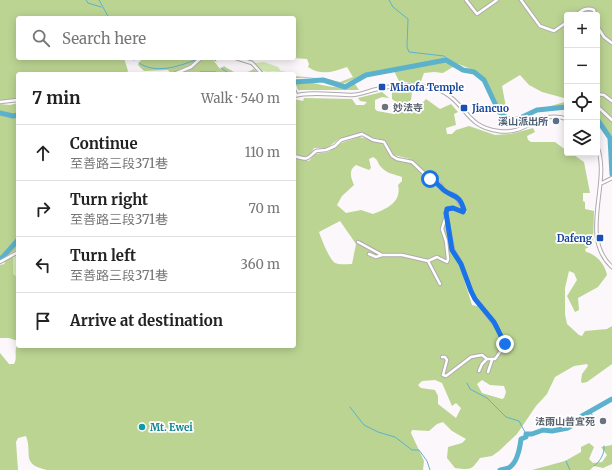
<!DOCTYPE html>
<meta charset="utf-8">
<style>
:root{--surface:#fff;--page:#f6f6f6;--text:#222;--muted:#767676;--line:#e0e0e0}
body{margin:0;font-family:Merriweather,"Noto Sans TC",serif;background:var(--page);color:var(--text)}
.controls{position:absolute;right:12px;top:12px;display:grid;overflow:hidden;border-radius:4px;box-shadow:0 2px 10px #0003}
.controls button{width:36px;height:36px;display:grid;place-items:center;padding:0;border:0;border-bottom:1px solid var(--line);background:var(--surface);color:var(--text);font:20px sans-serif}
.stop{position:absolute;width:12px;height:12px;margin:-9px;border:3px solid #1a73e8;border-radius:50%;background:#fff}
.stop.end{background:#1a73e8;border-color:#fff;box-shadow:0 1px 4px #0008}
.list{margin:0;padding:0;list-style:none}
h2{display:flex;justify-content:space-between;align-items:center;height:52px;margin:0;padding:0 16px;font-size:17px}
h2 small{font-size:13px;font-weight:400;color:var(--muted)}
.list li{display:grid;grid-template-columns:26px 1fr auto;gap:12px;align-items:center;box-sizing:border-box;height:56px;padding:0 16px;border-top:1px solid var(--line)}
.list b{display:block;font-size:15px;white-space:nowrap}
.list p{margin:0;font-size:13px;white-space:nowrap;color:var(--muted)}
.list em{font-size:13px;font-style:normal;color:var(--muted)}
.icon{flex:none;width:22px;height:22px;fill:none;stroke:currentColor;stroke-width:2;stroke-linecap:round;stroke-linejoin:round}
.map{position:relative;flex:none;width:612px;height:470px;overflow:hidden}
.search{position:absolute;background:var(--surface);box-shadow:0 2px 10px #0003;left:16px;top:16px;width:280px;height:44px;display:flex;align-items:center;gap:10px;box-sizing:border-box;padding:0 14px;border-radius:4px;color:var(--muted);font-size:15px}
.panel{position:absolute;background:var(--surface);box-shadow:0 2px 10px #0003;left:16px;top:72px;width:280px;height:276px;border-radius:4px}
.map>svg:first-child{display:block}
.green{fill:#d5eab5}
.forest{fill:#bbd492;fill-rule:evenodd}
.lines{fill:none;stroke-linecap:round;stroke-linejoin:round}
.stream{stroke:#5cb2cd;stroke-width:1}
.river{stroke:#5cb2cd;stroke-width:5}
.minor-casing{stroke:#afaaae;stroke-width:4.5}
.minor{stroke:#fff;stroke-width:2.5}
.route{stroke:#1a73e8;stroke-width:5}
.transit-dot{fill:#1a4fb4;stroke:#fff;stroke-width:1.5}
.worship-dot{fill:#6b7280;stroke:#fff;stroke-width:1.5}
.service-dot{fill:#5c6f8a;stroke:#fff;stroke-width:1.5}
.culture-dot{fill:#0f9aa8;stroke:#fff;stroke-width:1.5}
.labels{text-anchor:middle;stroke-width:3.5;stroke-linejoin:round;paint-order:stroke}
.transit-label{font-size:10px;font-weight:bold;fill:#164399;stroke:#fff;text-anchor:start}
.worship-label{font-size:10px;font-weight:bold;fill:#5b616d;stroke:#fff;text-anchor:start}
.service-label{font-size:10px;font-weight:bold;fill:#4e5e75;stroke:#fff;text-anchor:end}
.culture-label{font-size:10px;font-weight:bold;fill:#0d838f;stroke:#fff;text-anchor:start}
</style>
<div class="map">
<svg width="612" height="470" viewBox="0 0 612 470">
<rect width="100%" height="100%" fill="#fcf7fb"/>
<path class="green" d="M264,62L278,67L281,71C269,71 262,75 254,63Z
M18,254V278L13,275V257Z"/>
<path class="forest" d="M0,0H612V143L597,122V15H567V109H547V107L565,102L564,98L542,92L529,85L520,75L502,86L506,107L503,111C485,90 489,74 458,64L443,73L434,72L424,73L420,84L399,81L393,69L366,74L338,86L311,78H294V76L328,79L340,82L353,77L347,67C333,72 321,76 308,67L309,64L307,59L293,58L294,18H18V58H124L128,71L126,74H18V99L9,102L0,100Z
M142,58H199L190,65L171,74L168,70L144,71L138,65Z
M205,58H217L214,61L220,69L224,66C236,74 241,76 254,69L259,74H178Z
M295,82C318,80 332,93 355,84L359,90H298Z
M403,89L412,92L411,100L403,107V109L408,113L414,112L426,99L440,109L451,104L458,112L454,114L456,125L446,128L447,134H452L456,130L469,126L495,135L511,134L533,128L535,132L527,136L528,140L531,142H555L567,151V153H571L584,162L590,193H583V201L585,202V209L594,211L593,245L585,249L586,252C596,254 605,264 607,275L598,287L578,298L579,310L575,312L567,296L577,280L574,273L569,271L565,288V314L567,324L579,335L582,336L585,331L607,329L612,326V364L587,382L582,383L581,381L582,374L588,366L587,364L574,366L555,377L547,394L536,406L517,434L499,451L492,456L480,458C471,470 472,470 455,468L447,458L448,447L462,443L466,439L452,431L443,422L437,424L429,431L412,430L411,433L424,461L423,470H47C20,464 33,454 26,436L18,438L16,442L18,470H0V353L9,364H14C18,358 13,350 18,344V346H294V157L309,161L315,154L328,152L341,143L359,137L381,142L392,158L412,164L430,181L439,185L456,198L462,209L447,207L445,210L444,222L447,224L451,248L459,263L472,305L477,306L478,302L453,248L447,216L448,210L450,209L462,214L467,212L456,194L446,189L440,182L433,178L410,159L394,155L383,140L370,137L363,133L339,139L327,148H314L310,155L305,157L294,154V99L303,101L304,98L352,99L356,105H364L367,102L360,101L358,98L382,92L389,98L382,97L375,100V109L377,111L394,114L400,110L401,106L392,99V91ZM373,157C379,160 377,163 381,167C387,174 394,174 402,177V181L398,185C402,202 387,209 373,214L361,210L346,213L337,205L342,196L354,185C351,178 348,170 356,165L369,170L371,168L369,159ZM340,221L356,244L352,264C347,264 339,265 335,263C329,259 321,238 319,232ZM435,380L442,383L452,406L456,403L461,408L456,418L438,404V396L435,390L421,388L418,385L422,381ZM482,380L490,385L504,386L506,392L504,398L502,399L482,393L477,384Z
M18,103V249L0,260V104L10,105Z
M13,257V274L18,278V341L9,338H0V265L4,264L6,260Z
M589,443L594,447L589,459L593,463L602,462L607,455L601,447L612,445V464L603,468L594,466L590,470H532L565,461L581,452V447Z"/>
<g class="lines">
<path class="stream" d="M86,0L88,3L101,7
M99,0L109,18
M389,0L393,7L408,19L407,47L409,52L444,56L455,66
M131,58L134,60
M213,58L216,61
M201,60L204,58
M139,63C155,74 178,67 195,60
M221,68L230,74
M467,383L470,389L487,398L506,417L519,421L526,434
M350,407L364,425L378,432L395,437L412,450H419L427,461L430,470
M591,411L594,423
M566,461L570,470
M594,466C600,462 605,453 604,446"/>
<path class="river" d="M201,74H215
M294,82L323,80L345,87L366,75L446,60L463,70L474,72L484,80L499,112L510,120L518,119L537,110L567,107
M0,113L13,116L18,115
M597,119L610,138L612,174
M0,260L18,240
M500,470C503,469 508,469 510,467C517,462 520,447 521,439L526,437V434H532L543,430L552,431L568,428L576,423L582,416L612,399"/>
<g class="minor-casing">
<path id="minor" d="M466,0L477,14L497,0
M521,0L540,26L554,31L567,22
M576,15C582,10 586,7 594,10L595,15
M597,26L604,37L612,43
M236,58L252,63L262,74
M174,74L191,67L201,58
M276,74H284
M294,90L296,95
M597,94L604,95L612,101
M294,96C310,91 335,95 352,95C359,95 366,92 373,90C394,85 424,81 445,93C467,106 467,127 498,131C527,136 537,109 567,119
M0,102L18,100
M597,106L612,120
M597,146C612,182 578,236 612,267
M294,156C308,160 306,160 316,151L326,150L335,146L341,140L362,134L373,140L384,142L392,156L397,159L412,162L430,179L440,184L444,191L455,195L464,210L463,212L453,208L447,209L446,213L453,250L461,263L471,291L475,299L497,327L505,345L495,359H487L482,355L471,357L446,376L443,375L447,360L445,357H442
M602,183L612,178
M358,242L382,255H402L428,261L437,257L447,262L448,259L446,241L442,229L445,219
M369,254L376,257L382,255
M428,261L440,284
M0,262L18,252
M479,371L482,364L487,359
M488,372L492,360"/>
</g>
<use href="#minor" class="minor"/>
</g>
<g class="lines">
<path class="route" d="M430,179C439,183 439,187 445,191C455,198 459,194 464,210L463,212L453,208L447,209L446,213L452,250L461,264L471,291L475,299L494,322L505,344"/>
</g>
<g class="transit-dot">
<rect x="378" y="83" width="8" height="8" rx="2"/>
<rect x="460" y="104" width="8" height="8" rx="2"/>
<rect x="596" y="234" width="8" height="8" rx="2"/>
</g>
<g class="worship-dot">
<circle cx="385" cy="107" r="4"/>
<circle cx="603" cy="421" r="4"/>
</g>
<circle class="service-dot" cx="556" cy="121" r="4"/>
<circle class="culture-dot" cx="142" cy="427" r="4"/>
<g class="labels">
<g class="transit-label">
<text x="390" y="91">Miaofa Temple</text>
<text x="472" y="112">Jiancuo</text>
<text x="592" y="242" text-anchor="end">Dafeng</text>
</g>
<g class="worship-label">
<text x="393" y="111">妙法寺</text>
<text x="595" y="425" text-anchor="end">法雨山普宜苑</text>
</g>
<g class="service-label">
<text x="548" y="125">溪山派出所</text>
</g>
<g class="culture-label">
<text x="150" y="431">Mt. Ewei</text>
</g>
</g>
</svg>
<div class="controls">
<button>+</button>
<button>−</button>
<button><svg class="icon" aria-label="locate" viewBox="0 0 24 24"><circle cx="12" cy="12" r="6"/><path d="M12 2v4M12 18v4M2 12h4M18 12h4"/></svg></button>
<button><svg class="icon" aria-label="layers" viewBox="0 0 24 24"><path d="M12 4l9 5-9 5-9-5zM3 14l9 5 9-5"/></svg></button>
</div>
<div class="stop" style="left:430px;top:179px"></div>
<div class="stop end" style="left:505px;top:344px"></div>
<div class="search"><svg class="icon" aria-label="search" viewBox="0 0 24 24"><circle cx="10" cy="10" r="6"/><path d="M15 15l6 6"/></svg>Search here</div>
<section class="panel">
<h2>7 min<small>Walk · 540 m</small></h2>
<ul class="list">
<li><svg class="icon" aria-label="ahead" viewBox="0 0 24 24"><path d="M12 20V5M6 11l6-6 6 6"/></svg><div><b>Continue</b><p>至善路三段371巷</p></div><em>110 m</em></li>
<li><svg class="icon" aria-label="right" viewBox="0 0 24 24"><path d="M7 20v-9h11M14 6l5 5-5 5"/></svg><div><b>Turn right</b><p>至善路三段371巷</p></div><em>70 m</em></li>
<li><svg class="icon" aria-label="left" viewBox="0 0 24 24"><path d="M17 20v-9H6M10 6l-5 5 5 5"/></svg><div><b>Turn left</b><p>至善路三段371巷</p></div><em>360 m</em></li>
<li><svg class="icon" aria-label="arrive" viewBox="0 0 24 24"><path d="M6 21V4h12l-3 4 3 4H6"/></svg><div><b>Arrive at destination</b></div></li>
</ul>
</section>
</div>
